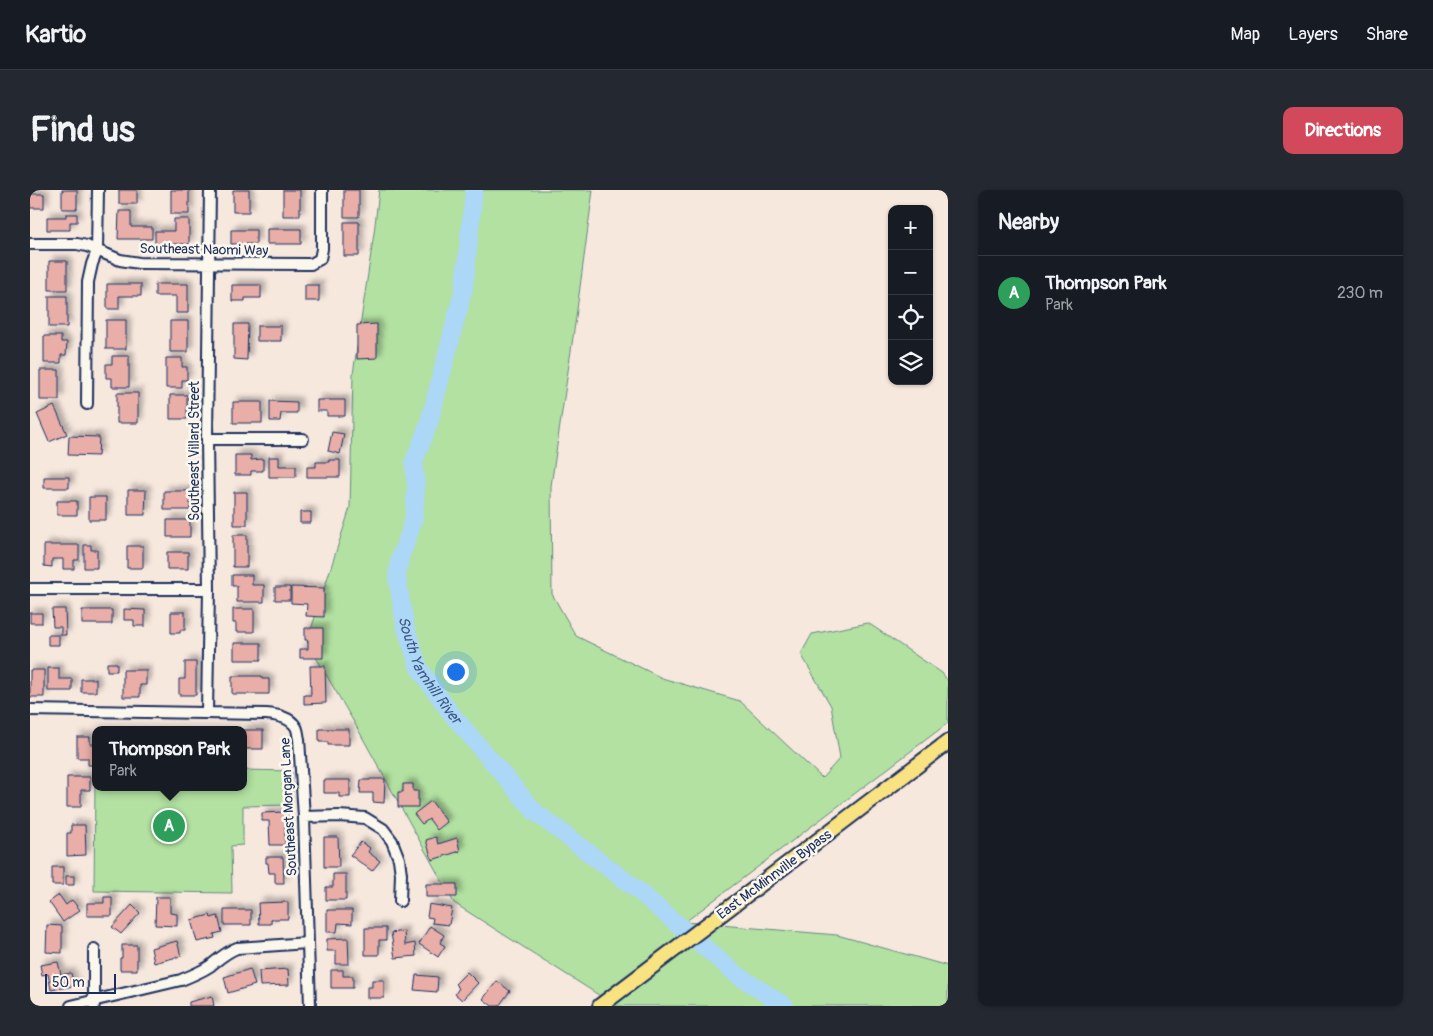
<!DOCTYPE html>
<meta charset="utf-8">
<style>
:root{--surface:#171b24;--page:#242831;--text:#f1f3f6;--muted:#9ea1a6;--line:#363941;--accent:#d1495b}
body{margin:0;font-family:Pangolin,sans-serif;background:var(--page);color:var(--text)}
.controls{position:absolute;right:15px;top:15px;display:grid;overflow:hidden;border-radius:10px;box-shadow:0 1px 4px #0004}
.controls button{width:45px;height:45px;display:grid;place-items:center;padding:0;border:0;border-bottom:1px solid var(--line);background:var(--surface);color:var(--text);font:25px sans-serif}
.scale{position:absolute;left:15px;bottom:12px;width:71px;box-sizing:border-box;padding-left:5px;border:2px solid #1b2f5e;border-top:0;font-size:14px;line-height:18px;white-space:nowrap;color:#1b2f5e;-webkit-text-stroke:4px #fbf7ec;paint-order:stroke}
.you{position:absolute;left:425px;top:481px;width:18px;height:18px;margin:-12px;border:4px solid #fff;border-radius:50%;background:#1a73e8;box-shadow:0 0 0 8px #1a73e833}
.badge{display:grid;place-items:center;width:32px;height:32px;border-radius:50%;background:var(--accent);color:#fff;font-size:16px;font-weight:700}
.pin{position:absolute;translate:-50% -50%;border:2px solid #fff;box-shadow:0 1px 5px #0006}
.popup{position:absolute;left:62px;top:536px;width:155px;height:65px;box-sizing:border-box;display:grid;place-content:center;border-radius:10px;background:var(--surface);filter:drop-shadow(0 1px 4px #0005);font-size:16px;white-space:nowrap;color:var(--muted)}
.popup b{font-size:19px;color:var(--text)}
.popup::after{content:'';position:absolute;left:50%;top:100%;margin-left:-10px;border:10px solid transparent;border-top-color:var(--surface)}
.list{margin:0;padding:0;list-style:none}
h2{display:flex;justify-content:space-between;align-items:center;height:65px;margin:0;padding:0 20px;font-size:21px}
h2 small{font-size:16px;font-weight:400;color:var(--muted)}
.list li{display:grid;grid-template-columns:32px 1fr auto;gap:15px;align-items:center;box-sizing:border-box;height:75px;padding:0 20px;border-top:1px solid var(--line)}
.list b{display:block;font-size:19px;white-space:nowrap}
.list p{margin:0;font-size:16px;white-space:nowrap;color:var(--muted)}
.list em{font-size:16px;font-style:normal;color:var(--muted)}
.icon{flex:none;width:28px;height:28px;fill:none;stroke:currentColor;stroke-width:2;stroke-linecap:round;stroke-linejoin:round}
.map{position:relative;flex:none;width:918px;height:816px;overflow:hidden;border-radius:10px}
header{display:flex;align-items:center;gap:30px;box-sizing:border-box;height:70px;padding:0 25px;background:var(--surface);border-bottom:1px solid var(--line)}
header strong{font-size:24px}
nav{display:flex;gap:28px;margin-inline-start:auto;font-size:18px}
.intro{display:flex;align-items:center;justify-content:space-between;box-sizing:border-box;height:120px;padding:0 30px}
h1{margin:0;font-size:35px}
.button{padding:12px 22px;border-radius:10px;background:var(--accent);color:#fff;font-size:18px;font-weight:700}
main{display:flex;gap:30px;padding:0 30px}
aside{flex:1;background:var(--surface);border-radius:10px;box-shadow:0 1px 4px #0004}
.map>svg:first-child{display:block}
.green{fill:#b2e1a1;stroke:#668880}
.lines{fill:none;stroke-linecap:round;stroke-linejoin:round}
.river{stroke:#acd7f7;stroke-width:18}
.building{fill:#e9aea8;stroke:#1b2f5e;filter:url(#shadow)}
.minor-casing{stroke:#1b2f5e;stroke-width:14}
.highway-casing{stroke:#1b2f5e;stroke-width:18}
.minor{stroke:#fbf7ec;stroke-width:10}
.highway{stroke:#f8e281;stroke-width:14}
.labels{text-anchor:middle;stroke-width:5;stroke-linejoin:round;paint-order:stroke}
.street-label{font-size:14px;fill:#1b2f5e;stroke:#fbf7ec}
.water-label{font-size:15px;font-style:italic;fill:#3f5984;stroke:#fbf7ec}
</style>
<header>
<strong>Kartio</strong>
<nav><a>Map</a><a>Layers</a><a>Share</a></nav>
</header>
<div class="intro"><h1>Find us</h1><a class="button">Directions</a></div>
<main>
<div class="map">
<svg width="918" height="816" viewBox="0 0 918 816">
<defs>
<filter id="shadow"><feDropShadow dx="4.5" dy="-4.5" stdDeviation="2.5" flood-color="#0004"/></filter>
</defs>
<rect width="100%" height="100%" fill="#f7e8de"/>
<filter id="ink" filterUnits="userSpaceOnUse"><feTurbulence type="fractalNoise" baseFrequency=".02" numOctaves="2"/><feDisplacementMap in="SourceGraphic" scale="10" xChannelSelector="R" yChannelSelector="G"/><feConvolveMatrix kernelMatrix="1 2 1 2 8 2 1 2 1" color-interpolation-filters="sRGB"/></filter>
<g filter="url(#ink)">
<path class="green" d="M349,0H563L546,127L521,296L522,404L546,446L632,488L710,511L792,588L810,568L801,516L771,464L782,444L838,433L912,483L918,491V533L655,732L807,745L918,776V816H586L424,713L325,534L277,452L320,318L323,184L344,43Z
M213,580L262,581L263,615L213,616V655L201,656L202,703L64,701L65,594V597H213Z"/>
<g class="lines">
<path class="river" id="s1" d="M444,0L434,98L399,233L384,272L386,298L384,327L379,344L370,368L367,387L375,435L389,478L420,522L505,622L605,698L706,784L755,816"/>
</g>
<path class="building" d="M32,0H47V19H32Z
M89,0H107V14H89Z
M141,0H159V24H141Z
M203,0H219V22H203Z
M253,0H270V26H253Z
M314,0H329V27H314Z
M0,4H14V18H0Z
M89,21H101V37H122V49H88Z
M36,24H47V32H40V40H17V27H36Z
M144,29H159V54H125V41H144Z
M314,32H329V66H314Z
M237,39H271V54H237Z
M201,40H226V54H201Z
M19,71H37V100H19Z
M77,94H111V106H89V119H77Z
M125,94H158V123H146V106H125Z
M202,95H231V108H215V111H202Z
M275,95H289V111H275Z
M19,106H37V137H19Z
M76,130H96V159H76Z
M140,131H158V162H140Z
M204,134H218L217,170L204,169Z
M347,134V168L327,169V135Z
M227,136H251V151H227Z
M14,146H31V152H37L36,165H31V173H14Z
M82,166H99V197H82V188H76V174H82Z
M136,168H152V177H157V190H152V198H136Z
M10,180H29V210H10Z
M87,203H108V233H87Z
M140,205H157V229H140Z
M287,210H315V226H297V221H287Z
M240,211L267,212V223H251L250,231H240Z
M203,212H232V233H203Z
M24,216L37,244L19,252L7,224Z
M302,242L314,244L310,264L298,261Z
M39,246L69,247L68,266L38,265Z
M205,265H221V270L233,269V281H221V285H205Z
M239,267H249V276H266V287H239Z
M299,270H310V287H277V277H286V272H299Z
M14,287H39V298H14Z
M98,300H116L115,325H98Z
M134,301H160V320H134Z
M204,302H217V335H204Z
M59,307H76V330H59Z
M27,311H47V325H27Z
M270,322H281V333H270Z
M137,330H160V347H137Z
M203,345H217V377H203Z
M14,355H49V370H44V379H33V369H22V377L14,376Z
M54,355H61V360H67V378H54Z
M97,356H113V378H97Z
M137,362H158V379H137Z
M202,385H222V395H234V412H207V396H202Z
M245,397H260V410H245Z
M261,397L294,398V427L276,426L277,414L261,413Z
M22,419H35L36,445H31V437H23Z
M94,419L115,420V436H104V430H94Z
M203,419H224V442H206V433H203Z
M52,420H82V434H52Z
M141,422H155V440H150V443H141Z
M0,423H12V433H0Z
M275,438H293V468H270V459H278V450H275Z
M18,445H29V455H18Z
M204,453H231V470H204Z
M155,472H166V505H149V489H155Z
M77,473H87V481H77Z
M280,476H295L296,513L274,514V505H281Z
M18,478H29V489H42V501H18Z
M0,480H14V507H0Z
M93,480H116V495H110V507H93Z
M202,486H232V489H239V504H202Z
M51,489H66V502H51Z
M289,539H319V555H298V552H289Z
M213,540H233V559H213Z
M47,547H60V554H65V575H58V568H47Z
M37,587H60V600H51V617H37Z
M340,589H355L354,613L343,612V603H330L331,590H340Z
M294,590H320V607H309V603H294Z
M373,594H383V601H388V617H368V602H373Z
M401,611L417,632L407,640L399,629L392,634L384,624Z
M255,622V655H240L239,631H232V623Z
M41,635H55L56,665L37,666V643H41Z
M294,647H308L309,677H294Z
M406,647L408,654L427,648L430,661L402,670L396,650Z
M331,652L340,658L338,662L350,671L342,681L320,665Z
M236,667H253L254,693H245V683H239L238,673H236Z
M22,677H33V695H22Z
M303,684H316V710H296V697H303Z
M36,686H44V695H36Z
M396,694H427V707H396Z
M29,705L36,715L42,710L50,720L33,732L19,712Z
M74,707H82V726H57V713H74Z
M126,707H140V723L147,724V736L125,735Z
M258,712V729H241V734H229L228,713Z
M399,714L422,718L419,735L402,733L403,728L397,727Z
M102,715L110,723L91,744L82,737Z
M194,720H221V735H194Z
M297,720H322V734L308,733L307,742H297Z
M180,725L181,728L188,726L192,742L184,744L185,748L167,752L161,730Z
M17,735L32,736V763L16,762Z
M400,736L414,745L410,753L415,756L408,767L389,754Z
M335,738H356V750H349V765H335Z
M374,741L375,755L385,753L386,766L365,768L361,743Z
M318,748L319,774H306V761H297V749Z
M147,751L151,766L124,773L121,758Z
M92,755H107V780H90V768H92Z
M28,772L31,785L41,783L44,796L21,800L18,784L12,785L10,775Z
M220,779L225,795L198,803L194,787Z
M258,779L259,795L230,796L229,781Z
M301,780H313V786H323V798H301Z
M437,782L448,793L432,810L425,804L429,798L425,794Z
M386,785L408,787L407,802L384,800Z
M342,790H354V808H337V797H342Z
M467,791L480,801L469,816H462L453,809Z
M182,806L184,816H159V812Z"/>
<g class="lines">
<g class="minor-casing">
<path id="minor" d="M0,54H47L57,56L90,70L109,73L281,74L290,69L292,59V0
M57,214L58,92L62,74L67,61L68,0
M177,249H273
M0,399H179
M0,520L236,524C247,525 260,527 266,537C268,540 268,546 269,549L274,627L280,816
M177,523L179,399L177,249L180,0
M274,627L309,626L335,628L353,639L362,651L369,669L371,684L370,711
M64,759V815
M41,816L151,790C161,786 171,782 180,776C189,769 196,762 207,758L277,753"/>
</g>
<g class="highway-casing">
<path id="highway" d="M570,816L918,552"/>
</g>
<use href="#minor" class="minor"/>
<use href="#highway" class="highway"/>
</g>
</g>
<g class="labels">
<g class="street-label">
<text transform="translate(174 59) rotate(1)" y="5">Southeast Naomi Way</text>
<text transform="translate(164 261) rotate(-90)" y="5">Southeast Villard Street</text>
<text transform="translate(258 617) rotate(-93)" y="5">Southeast Morgan Lane</text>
<text transform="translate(744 684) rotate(-37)" y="5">East McMinnville Bypass</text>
</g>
<g class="water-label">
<text dy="5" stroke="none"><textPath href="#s1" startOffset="498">South Yamhill River</textPath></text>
</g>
</g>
</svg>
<div class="controls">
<button>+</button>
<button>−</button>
<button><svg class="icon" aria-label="locate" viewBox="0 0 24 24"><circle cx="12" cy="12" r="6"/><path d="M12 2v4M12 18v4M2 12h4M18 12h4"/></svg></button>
<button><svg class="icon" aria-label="layers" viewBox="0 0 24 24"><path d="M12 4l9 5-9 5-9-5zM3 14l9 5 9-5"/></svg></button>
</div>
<div class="scale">50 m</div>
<div class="you"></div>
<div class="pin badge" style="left:139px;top:636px;background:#2e9e5b">A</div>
<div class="popup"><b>Thompson Park</b>Park</div>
</div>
<aside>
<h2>Nearby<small></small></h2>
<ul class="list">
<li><span class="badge" style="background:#2e9e5b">A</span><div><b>Thompson Park</b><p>Park</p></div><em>230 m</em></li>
</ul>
</aside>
</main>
